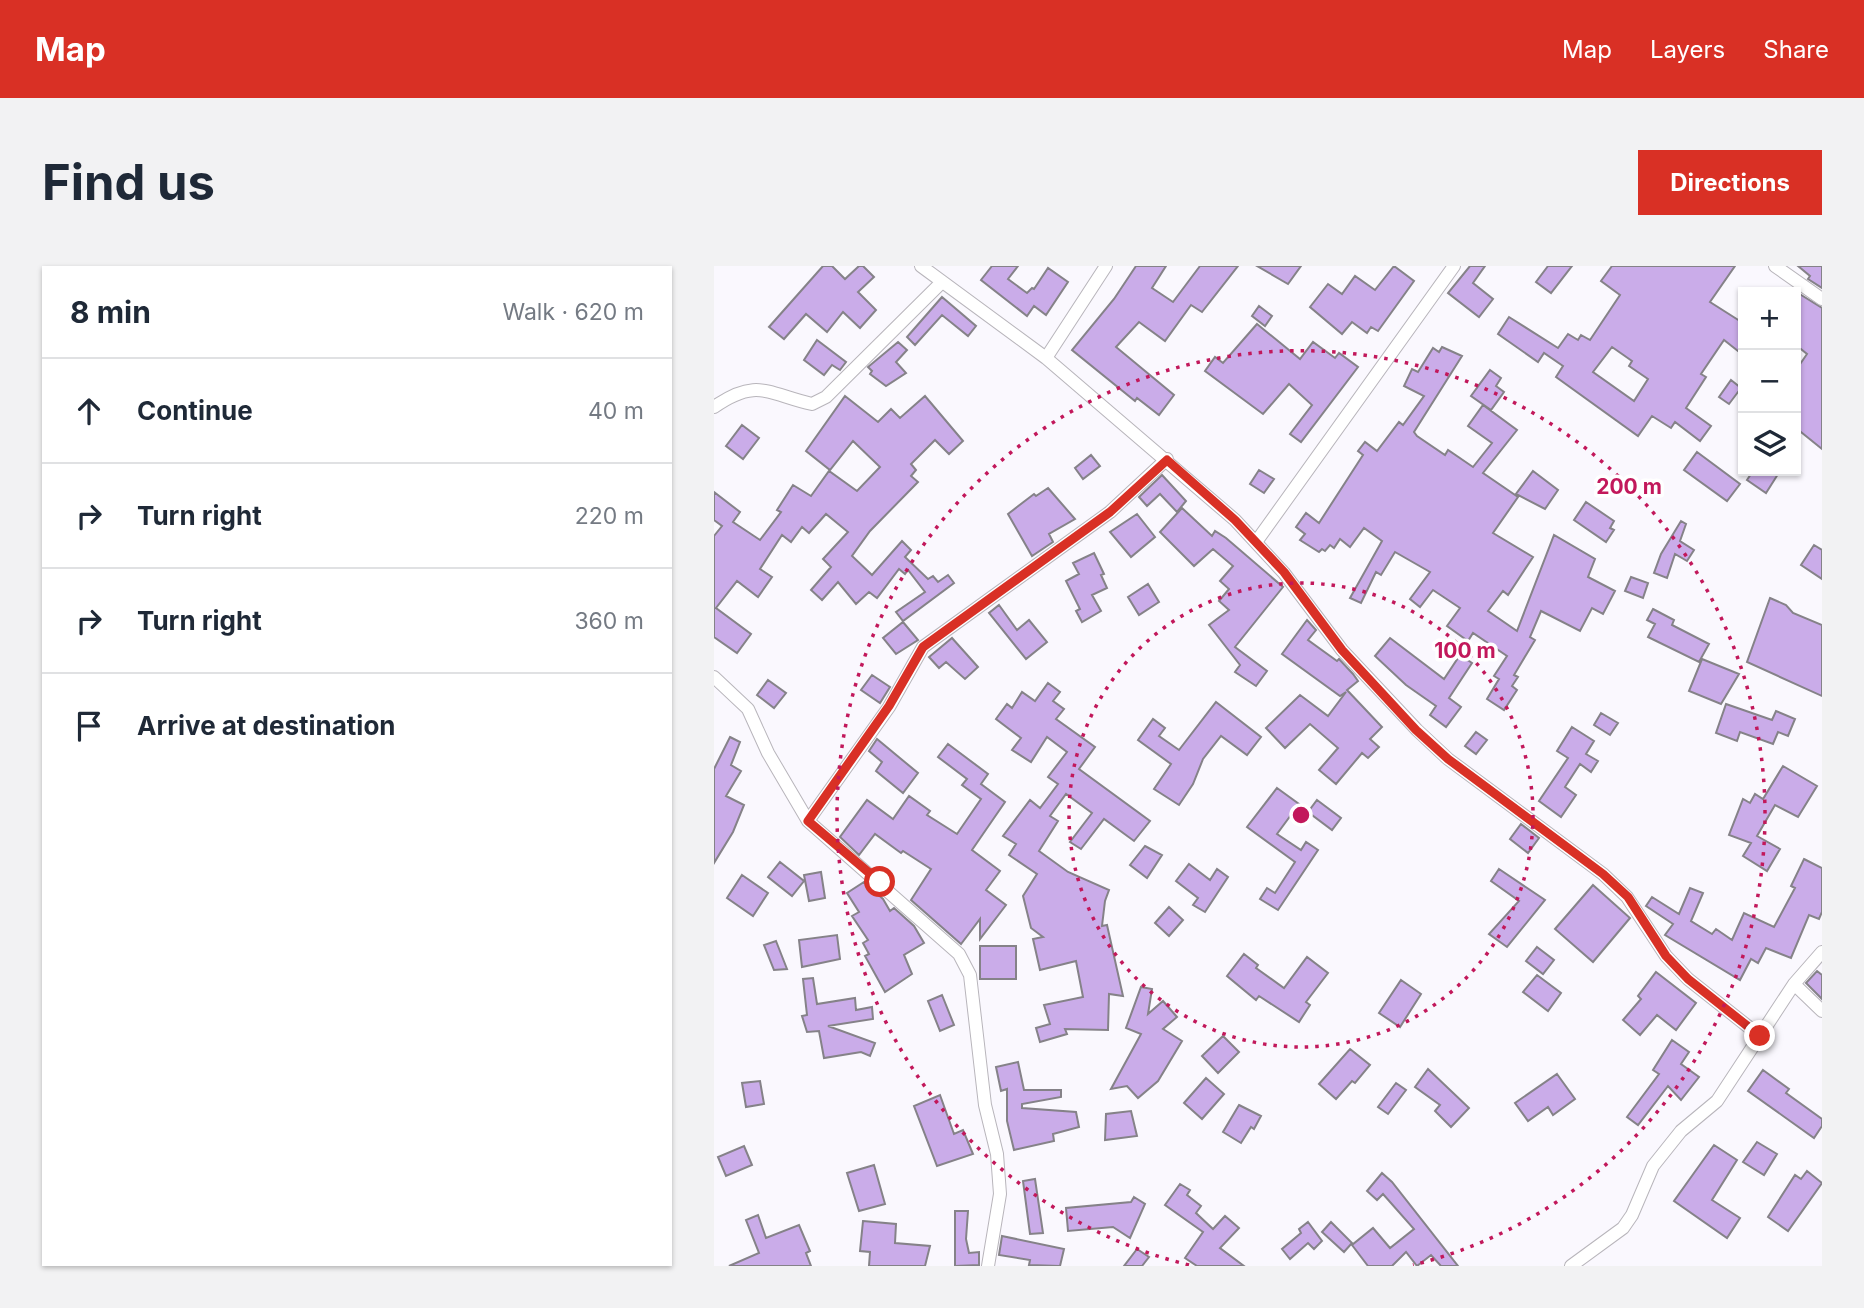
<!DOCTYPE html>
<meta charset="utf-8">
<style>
:root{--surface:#fff;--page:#f2f2f3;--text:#1f2937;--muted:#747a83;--line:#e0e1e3;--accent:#d93025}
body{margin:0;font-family:Inter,sans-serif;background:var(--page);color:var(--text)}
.controls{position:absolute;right:21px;top:21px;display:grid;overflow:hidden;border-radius:0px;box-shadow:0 2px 5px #0004}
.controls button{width:63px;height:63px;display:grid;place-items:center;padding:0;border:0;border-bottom:2px solid var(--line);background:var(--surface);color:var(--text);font:35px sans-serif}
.stop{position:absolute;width:21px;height:21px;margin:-16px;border:5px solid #d93025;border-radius:50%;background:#fff}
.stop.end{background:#d93025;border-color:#fff;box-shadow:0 2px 7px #0008}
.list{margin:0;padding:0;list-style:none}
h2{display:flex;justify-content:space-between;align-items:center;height:91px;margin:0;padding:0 28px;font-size:30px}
h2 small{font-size:23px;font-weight:400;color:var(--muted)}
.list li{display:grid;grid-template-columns:46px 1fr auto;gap:21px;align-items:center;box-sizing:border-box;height:105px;padding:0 28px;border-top:2px solid var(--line)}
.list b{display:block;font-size:26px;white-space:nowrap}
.list em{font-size:23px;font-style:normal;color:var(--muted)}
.icon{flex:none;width:38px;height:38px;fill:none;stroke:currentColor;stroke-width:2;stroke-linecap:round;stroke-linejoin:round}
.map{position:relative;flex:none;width:1108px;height:1000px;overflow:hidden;border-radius:0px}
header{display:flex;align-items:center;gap:42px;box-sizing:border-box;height:98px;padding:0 35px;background:var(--accent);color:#fff}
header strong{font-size:33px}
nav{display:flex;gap:38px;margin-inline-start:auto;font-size:24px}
.intro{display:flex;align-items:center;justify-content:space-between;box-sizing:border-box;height:168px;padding:0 42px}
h1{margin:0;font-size:49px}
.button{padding:18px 32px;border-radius:0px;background:var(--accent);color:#fff;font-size:24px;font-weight:700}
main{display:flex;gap:42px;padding:0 42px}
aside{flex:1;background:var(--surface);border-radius:0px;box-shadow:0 2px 5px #0004}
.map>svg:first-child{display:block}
.building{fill:#caace9;stroke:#858288;stroke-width:2;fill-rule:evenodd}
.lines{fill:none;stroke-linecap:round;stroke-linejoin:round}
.minor-casing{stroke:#b8b5bb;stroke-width:14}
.minor{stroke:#fff;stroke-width:12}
.route{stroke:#d93025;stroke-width:9}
.ring{fill:none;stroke:#c2185b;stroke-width:3.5;stroke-dasharray:3.5 7}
.centre{fill:#c2185b;stroke:#fff;stroke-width:3.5}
.ring-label{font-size:21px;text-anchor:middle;font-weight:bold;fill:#c2185b;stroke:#fff;stroke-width:7;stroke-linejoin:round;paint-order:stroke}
</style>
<header>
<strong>Map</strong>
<nav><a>Map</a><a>Layers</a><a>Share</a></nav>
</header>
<div class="intro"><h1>Find us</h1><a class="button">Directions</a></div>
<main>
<aside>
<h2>8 min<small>Walk · 620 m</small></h2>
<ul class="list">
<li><svg class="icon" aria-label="ahead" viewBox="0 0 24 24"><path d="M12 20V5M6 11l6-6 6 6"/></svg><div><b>Continue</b></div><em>40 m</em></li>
<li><svg class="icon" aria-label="right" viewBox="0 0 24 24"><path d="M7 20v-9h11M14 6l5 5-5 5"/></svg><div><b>Turn right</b></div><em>220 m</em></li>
<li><svg class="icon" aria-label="right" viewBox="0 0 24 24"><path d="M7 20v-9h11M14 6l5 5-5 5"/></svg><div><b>Turn right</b></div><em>360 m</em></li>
<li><svg class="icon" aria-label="arrive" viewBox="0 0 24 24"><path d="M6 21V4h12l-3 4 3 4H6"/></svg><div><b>Arrive at destination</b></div></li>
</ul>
</aside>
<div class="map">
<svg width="1108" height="1000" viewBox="0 0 1108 1000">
<rect width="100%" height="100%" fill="#faf8fe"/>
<path class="building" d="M109,0H118L131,13L145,0H149L160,11L144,26L162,44L146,62L129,46L113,66L92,48L70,73L55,61Z
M278,0H304L294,13L313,27L318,22L320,23L334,2L354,16L332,49L320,40L313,50L267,14Z
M422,0H452L438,22L459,36L486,0H524L488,46L477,39L451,75L425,56L402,81L460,129L445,149L423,132L421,135L358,84L400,33Z
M543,0H587L574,18Z
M680,0L700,15L664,65L657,61L653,67L638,56L628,68L596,41L614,18L628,28L641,10L661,24Z
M756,0H771L759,17L779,33L765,51L734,27Z
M834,0H858L837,27L822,16Z
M898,0H1021L996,36L1029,57V89L1010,74L987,108L992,111L972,142L997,160L986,175L961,156L957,162L938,150L924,170L842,111L849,100L830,87L824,96L784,68L795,51L844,82L854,68L864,74L867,69L876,74L906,29L887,15ZM898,81L918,95L915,100L934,113L920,135L879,106Z
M1084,0H1108V22L1094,13L1096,10Z
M1084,27L1108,42V183L1082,162V104L1093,88L1082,79Z
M228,31L262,60L254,70L228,49L201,79L193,71Z
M545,40L558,50L551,60L538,50Z
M543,58L586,93L599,76L621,92L625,87L644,101L587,176L576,168L598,139L575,118L549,148L491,105L501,91L509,97Z
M103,74L132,96L126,104L118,99L110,109L90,94Z
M184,76L193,84L182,96L192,107L172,120L156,108L158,105L154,101Z
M728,81L748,90L700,166L703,170L731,189L734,184L759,201L778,177L754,160L769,139L803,164L769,207L804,231L779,267L819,291L794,329L789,325L774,345L803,365L840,269L881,293L874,311L901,325L889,348L878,342L866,365L827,345L816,371L821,374L800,409L804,411L798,420L803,424L790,444L773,433L785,413L780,410L793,390L759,367L754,375L733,360L746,342L719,324L706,341L696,333L716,306L681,286L667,309L662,306L647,337L636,332L668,275L650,262L636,281L626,273L620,282L616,279L611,285L608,283L605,286L586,274L591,268L582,261L592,247L605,257L649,189L644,185L651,176L663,185L685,156L689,159L710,130L690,120L698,103L704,106L719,82L725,86Z
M776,104L787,112L782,120L790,126L777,144L757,130Z
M1017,114L1027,122L1015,138L1005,131Z
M131,130L164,156L177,143L186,152L211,130L249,175L235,188L221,174L197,198L202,204L197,210L204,216L156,265L138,290L158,309L188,275L197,284L191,291L214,313L219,310L224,316L234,309L240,317L189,355L182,346L211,326L194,304L191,308L185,303L163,332L155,326L142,338L124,316L108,334L97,324L117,301L109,293L134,266L112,248L95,267L88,261L77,276L68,269L46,303L58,311L44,331L23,315L2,342L37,368L23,387L0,371V270L8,260L0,254V226L26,246L19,256L46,274L67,246L63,244L79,219L97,230L115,205L143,225L166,201L139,175L116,204L92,185Z
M28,159L45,172L29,193L12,180Z
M983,186L1026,218L1013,235L970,204Z
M377,189L386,200L369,213L361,202Z
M545,204L560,213L550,227L536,218Z
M819,205L844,224L831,243L802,228Z
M1039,205H1066L1052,227L1033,214Z
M448,209L472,235L463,246L446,228L433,240L425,231Z
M334,222L361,253L335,268L339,276L318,290L294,248L320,228L322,230Z
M872,236L900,255L896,262L900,264L892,276L860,254Z
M468,242L498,270L501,265L512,272L569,321L521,381L553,405L542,420L521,406L526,399L495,359L515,344L505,335L515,323L506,315L519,300L499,283L480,300L446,266Z
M423,248L441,271L417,291L396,266Z
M967,255L972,258L966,275L980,284L973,295L961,288L953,312L940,307L947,288Z
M1100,279L1108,284V313L1087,299Z
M380,287L390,308L387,309L393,322L378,329L387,345L368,356L362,345L366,343L352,315L365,308L359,297Z
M917,311L934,317L929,332L911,325Z
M434,318L445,336L425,349L414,331Z
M1056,332L1072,339L1079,347L1108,359V430L1033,396Z
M285,339L303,364L315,354L333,376L312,393L275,347Z
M939,343L960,354L958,359L995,378L985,396L934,371L941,358L933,354Z
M593,354L602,364L594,374L623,395L625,393L639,408L644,415L633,424L668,461L656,473L665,481L654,492L648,487L622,518L605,504L624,482L596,458L571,482L552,462L586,429L614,450L632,426L626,430L568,388Z
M189,356L204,374L182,388L169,372Z
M238,372L264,401L251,413L232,396L225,402L215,391Z
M676,372L730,413L746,389L758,397L735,432L747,441L732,461L716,449L722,440L692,419L661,390Z
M988,393L1025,408L1007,438L975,425Z
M158,409L176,421L166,437L147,424Z
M54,414L72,427L60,442L43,429Z
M334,417L346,426L339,435L350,443L342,453L381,481L365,503L436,555L420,575L390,553L367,583L356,576L378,547L352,528L336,550L344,555L325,585L354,606L395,624L391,635L388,660L393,659L409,730L395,728L394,764L351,763L353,768L326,776L322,762L336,758L330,739L369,731L362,695L326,704L319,673L329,671L317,662L309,630L323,608L295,589L302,578L289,570L316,534L326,542L344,518L334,511L353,486L333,471L317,496L298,484L307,472L282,453L293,438L298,442L308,426L321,435Z
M502,436L547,471L533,489L507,470L489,493L479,518L465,539L440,523L457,498L424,474L439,453L451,462L445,470L465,484Z
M1012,438L1058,454L1062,445L1081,453L1074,470L1064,466L1059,478L1026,466L1023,475L1002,467Z
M887,447L904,457L896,469L880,459Z
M858,461L880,475L872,488L884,495L877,506L866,498L851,521L862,529L847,551L825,535L854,492L843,485Z
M762,466L773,474L762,488L751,480Z
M16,471L26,476L17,499L27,505L12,530L30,539L19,566L0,597V503Z
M163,473L204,507L189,527L162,505L168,496L155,485Z
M234,478L274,508L267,518L291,536L258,584L286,605L272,624L292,639L266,673V653L247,678L197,634L217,603L189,585L187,587L161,568L145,589L126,571L153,534L179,553L195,530L216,545L213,549L243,568L267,533L248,519L253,513L224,491Z
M1069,500L1103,520L1084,551L1061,539L1043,570L1066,583L1053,605L1029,590L1037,577L1015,569L1029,533L1036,537L1041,528L1049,533Z
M563,522L585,538L563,568L587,584L592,576L604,584L564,644L546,633L553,622L561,627L581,596L533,561Z
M603,534L627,552L618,564L594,546Z
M807,558L825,572L814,587L796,573Z
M431,580L448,589L433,612L416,599Z
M1090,593L1108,602V646L1105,653L1095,649L1077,692L1052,682L1044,697L1037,693L1026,714L951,669L959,658L932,640L938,631L965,648L976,622L989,627L977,655L998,668L1002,663L1018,674L1030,647L1060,661L1081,622L1077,620Z
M66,596L90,615L78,630L54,611Z
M475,598L496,614L503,603L514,611L491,646L479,639L484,632L462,615Z
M785,603L831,634L793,681L775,668L805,635L777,615Z
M107,606L111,632L95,635L90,609Z
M28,609L54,627L39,650L13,632Z
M150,616L169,633L176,645L180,642L200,660L210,677L190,689L198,708L171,726L151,690L155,688L149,677L154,674L138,650L145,646L133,627Z
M879,619L916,652L879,696L841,663Z
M455,641L469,654L455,670L441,657Z
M123,669L126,693L88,701L85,674Z
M62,675L73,703L60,704L50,679Z
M266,680H302V713H266Z
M823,681L840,694L829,708L812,695Z
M530,688L544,699L542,702L570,722L593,691L614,707L592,736L596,739L585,756L545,730L542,734L513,710Z
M1103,705L1108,709V733L1092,717Z
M942,706L982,737L962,764L943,749L926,769L909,754L927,733L924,730Z
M823,709L847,727L834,745L809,726Z
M99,712L103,738L141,732L142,744L158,741L159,753L114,760L161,777L156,790L147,786L110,792L105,765L93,766L88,750L93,749L89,713Z
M687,714L707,728L686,761L665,747Z
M427,721L438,723L434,748L449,735L463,751L449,763L468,775L444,815L424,832L413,820L397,823L427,768L412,762Z
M228,729L240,759L226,765L214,735Z
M509,770L525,786L504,807L488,790Z
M958,774L975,786L967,798L985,811L967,834L954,820L924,859L913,851L945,808L939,804Z
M636,783L656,799L641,817L638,815L622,833L605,818Z
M304,796L310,824H347V831L308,838V842L362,846L365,861L339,868L340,875L300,884L293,855V823L287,825L282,801Z
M714,803L755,842L737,861L721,845L726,839L701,821Z
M1049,804L1075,823L1072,827L1108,853V860L1100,872L1034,825Z
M843,808L861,833L839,849L834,841L814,855L801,837Z
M492,812L510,828L488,853L470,837Z
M46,815L50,838L32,841L28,817Z
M682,817L692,824L674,848L664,841Z
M226,829L240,868L249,864L259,888L223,900L200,840Z
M525,839L547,850L540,863L537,861L527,877L509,866Z
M417,845L423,870L391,874L392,848Z
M1043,876L1063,888L1050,909L1029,896Z
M1000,879L1023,894L998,934L1026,952L1013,972L960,935Z
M30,880L38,899L12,910L4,891Z
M160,899L171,938L145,945L133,907Z
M1093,905L1108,917L1074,965L1054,951L1081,909L1087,913Z
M668,907L678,916L744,1000H727L717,989L703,1000L692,986L678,1000H654L638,979L659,962L676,982L700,963L669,928L663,934L653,925Z
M321,913L329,967L316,968L309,915Z
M466,918L476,924L473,929L487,940L482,947L499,963L511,950L525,962L506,982L530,1000H483L471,992L489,966L451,939Z
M420,931L431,938L416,972L399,961L354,965L352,942L417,936Z
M241,945H254L252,973L255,987L265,986V999L241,1000Z
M44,949L52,972L85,959L96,985L92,987L97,1000H15L45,987L32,954Z
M149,955L182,958L181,977L216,980L211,1000H155L156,986L146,985Z
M594,956L608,975L600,983L594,977L576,993L568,983L587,967L585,963Z
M617,956L638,977L630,986L608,966Z
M288,970L350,983L346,1000L315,999L316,994L285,989Z
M423,983L435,991L428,1000H410Z"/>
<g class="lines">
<g class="minor-casing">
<path id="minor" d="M207,0L332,92L521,254L570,307L628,384L703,464L734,493L889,608L913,631L952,690L974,713L1046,770
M1061,0L1108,33
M332,92L392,0
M0,141C43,111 54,128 98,138L112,131L228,16
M542,276L740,0
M0,411L34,443L54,487L94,555L245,688L256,709L271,839L283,888L286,928L274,1000
M94,555L175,441L209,381L396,246L453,193
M1080,718L1108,745
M857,1000L909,962L918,949L939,900L967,865L1003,835L1080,718L1108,686"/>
</g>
<use href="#minor" class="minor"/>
</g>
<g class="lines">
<path class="route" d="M166,616L94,555L175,440L209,381L396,246L453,194L521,254L570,306L628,384L702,464L734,493L889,608L914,631L952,690L974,713L1046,770"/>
</g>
<g class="ring">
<circle cx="587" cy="549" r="232"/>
<path d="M475 999A464 464 0 1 1 699 999"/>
</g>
<circle cx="587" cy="549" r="10" class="centre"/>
<g class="ring-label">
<text x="915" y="228">200 m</text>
<text x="751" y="392">100 m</text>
</g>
</svg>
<div class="controls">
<button>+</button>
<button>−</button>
<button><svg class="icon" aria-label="layers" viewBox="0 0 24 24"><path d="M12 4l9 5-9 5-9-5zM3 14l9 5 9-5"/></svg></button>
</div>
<div class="stop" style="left:166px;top:616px"></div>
<div class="stop end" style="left:1046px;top:770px"></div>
</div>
</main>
